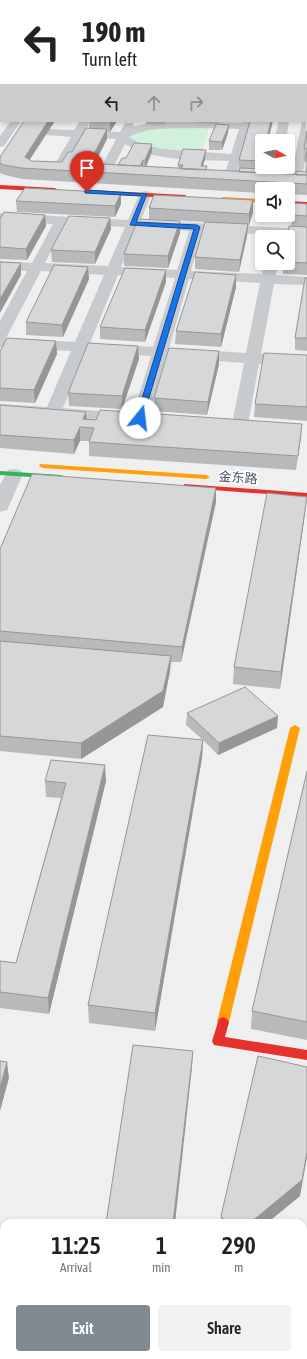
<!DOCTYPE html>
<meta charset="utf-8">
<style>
body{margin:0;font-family:"Asap Condensed","Noto Sans SC",sans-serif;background:#f2f2f2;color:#222;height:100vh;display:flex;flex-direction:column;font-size:15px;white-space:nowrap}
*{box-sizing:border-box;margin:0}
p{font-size:13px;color:#767676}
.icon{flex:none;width:22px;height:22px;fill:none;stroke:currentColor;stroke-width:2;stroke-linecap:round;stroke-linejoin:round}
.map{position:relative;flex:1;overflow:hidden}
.sheet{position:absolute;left:0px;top:1219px;width:307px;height:140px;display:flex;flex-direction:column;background:#fff;border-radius:12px 12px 0 0;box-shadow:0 2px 6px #0003}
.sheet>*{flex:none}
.hud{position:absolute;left:0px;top:0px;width:307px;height:122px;box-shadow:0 2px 6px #0003;background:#fff;color:#222;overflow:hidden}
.needle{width:26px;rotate:98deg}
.fabs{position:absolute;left:255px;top:134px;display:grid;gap:8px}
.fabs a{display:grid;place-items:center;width:40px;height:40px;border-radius:4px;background:#fff;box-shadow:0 2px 6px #0003;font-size:20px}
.pin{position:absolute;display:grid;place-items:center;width:34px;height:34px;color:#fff;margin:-41px -17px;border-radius:50% 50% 50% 0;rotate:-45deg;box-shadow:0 0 4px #0007}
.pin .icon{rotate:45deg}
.me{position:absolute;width:44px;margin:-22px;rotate:16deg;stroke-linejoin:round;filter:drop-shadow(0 0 3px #0008)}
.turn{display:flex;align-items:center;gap:14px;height:84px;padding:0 16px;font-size:18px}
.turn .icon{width:52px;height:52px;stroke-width:2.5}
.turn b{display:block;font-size:28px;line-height:34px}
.lanes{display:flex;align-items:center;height:38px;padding:0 16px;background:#0003;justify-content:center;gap:20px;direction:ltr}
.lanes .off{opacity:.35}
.eta{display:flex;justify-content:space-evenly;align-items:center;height:68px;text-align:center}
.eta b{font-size:24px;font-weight:600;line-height:28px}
.button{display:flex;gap:8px;margin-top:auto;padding:8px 16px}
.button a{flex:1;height:46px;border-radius:4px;background:#818a90;color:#fff;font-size:16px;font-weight:600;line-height:46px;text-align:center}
.button a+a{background:#f2f2f2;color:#222}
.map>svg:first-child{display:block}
.green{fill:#d2f1dc}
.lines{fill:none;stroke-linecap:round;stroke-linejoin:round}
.street{fill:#c8cbce;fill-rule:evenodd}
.fast{fill:#30b455;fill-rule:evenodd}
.slow{fill:#ff9f0a;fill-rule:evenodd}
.jam{fill:#e5322d;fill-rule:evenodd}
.wall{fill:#b8b9ba}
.shaded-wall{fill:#969697}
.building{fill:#d6d7d8;stroke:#969697}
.route{fill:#1a73e8;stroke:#114b97}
.labels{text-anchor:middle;stroke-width:3.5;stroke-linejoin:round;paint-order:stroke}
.street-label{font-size:13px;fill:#45535d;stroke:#fff}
</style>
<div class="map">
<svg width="307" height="1359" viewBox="0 0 307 1359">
<rect width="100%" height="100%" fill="#f0efef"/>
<path class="green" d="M149,128h60l-8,25c-23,-2 -53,-1 -71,-16l8,-5z"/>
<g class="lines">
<path class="street" d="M306,65h1l-1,10z
M306,118l1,34 -4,20h4v8l-76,-4 -4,-1 -2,-3 4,-11c-32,-1 -77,0 -104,-17l-14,28 -2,3h-8l-2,-3 17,-33 -34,-2 -16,27h-8l-2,-2 15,-25 -23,-2 -6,-3 6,-3 26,1 6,-9h8l1,2 -4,8 35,1 5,-9h8l1,3c34,-7 72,-4 107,-3l1,-2h10l-14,48 54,3 10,-51h4zM197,128l42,1 -8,25 -69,-5 -23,-6 -10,-6c20,-11 46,-8 68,-9z
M11,121h10l-17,25 -4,1v-11z
M279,121h10l-3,20h-12z
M145,191l4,1 2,3 -10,25 166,9v8l-105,-6 -11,40 71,3 2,-11h14l-2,12 31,2v8l-33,-1 -13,70 46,3v10l-48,-3 -11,60 -2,4c-11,2 -25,1 -36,-1l-2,-4 2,-4 6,-1 17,1 11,-56 -78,-6 -18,61 -2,4c-8,1 -12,-2 -19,0l-127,-8v-10l47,3 24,-56 -71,-4v-26l27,-50 -27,-2v-8l32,2 21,-39 -53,-3v-8l128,7 11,-25 2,-3zM65,224l60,3 -17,39 -63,-3zM138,228l51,3 -12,39 -56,-3zM41,271l63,4 -29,67 -69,-4zM118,275l57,3 -22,69 -63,-4zM189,279l71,4 -14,70 -77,-5zM86,352l65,4 -18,58 -70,-6z
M14,469l6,1 3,4 -14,32 -2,4 -7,2v-27l8,-15z"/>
<path class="fast" d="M0,471l61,4 4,2 -4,2 -61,-4z"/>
<path class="slow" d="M223,197l39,2v4l-41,-3 -1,-1z
M40,464l166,11 4,2 -4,2 -163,-11 -4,-2z
M295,725l5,3 -71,294 -2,3 -4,2 -4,-2 -2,-3 73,-294z"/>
<path class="jam" d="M0,185l55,3 3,2 -3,2 -55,-3z
M91,190l94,5 3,2 -3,2 -96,-6v-2z
M288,201l19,1v4l-19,-1z
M184,484l123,9v4l-120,-9h-3z
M223,1017l4,2 2,3 -4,15 82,13v10l-93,-15 -2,-4 7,-22z"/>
</g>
<path class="wall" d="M1,0h35l-3,1h-32v11l-1,-1v-9z
M147,0h78l7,1h-88z
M1,21v17h-1v-16z
M1,51v22h-1v-21z
M306,94h1v16h-1z
M89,121h28l-7,11h-3v7l-13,25 24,1 8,-7 26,-6 -6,15 32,1v-3l27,-6 -2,7h4v4l32,2v-12l23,-19v28h2l-1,4 33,2 9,-3 1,-13h-3l1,-11 3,-17v64l-19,-1v-5h-26v4l-240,-14 -17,-4 -5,-2v-16l30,3 2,1 30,1 10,-10 17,-24z
M146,121h20l-2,4 -18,-1z
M197,121h21l-1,3 -20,-1z
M228,133l-6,17h-13v-9z
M121,193v11l-6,13 -98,-5 -1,-11z
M253,200v12l-4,13h-1l-1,11 -8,36 -44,-3v-12l10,-35 -56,-3v-11z
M307,204v71l-24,-1v-11h5v-26l3,-10 1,-12z
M45,215l1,11 -19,34 -27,-1v-40z
M110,218l1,11 -16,35 -43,-2 -1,-12z
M180,221v12l-12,35 -44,-2v-12z
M88,267l1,12 -26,58 -37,-2v-13z
M166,270v12l-21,60 -45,-3v-12z
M236,275v12l-15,60 -46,-3 1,-13z
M307,278v73l-12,-1v-12z
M56,341l1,13 -22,49 -35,-2v-50z
M138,346l1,13 -17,50 -53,-3 -1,-13z
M307,355v66l-53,-4 1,-13z
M219,364l-12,51 -53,-4v-13z
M0,405l86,7 1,8 214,17 -5,33 -207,-14v-15h-9l-6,13 -74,-6z
M216,488v14l-35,160h-10l-1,9 -7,36 -82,52 -81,-8v-202z
M305,513l-25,176 -47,-5 1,-17z
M187,713l90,15 -59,27 -15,-15 -1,18 -47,273 -66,-8 -1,-18 115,-265 -17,-15z
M307,771v269l-56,-11 1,-18z
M45,781h61l-57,233 -49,-6v-47l16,2 45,-165 -15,-1z
M300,1196l-33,27h-47l1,-7z"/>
<path class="shaded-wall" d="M25,0h11l-3,1h-9z
M179,0h6v1h-9z
M274,0h11v1h-14z
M1,95v11l-1,1v-11z
M48,121h7l-30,46v-10z
M111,121h6l-7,11v-10z
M271,121h2l-5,20h-2z
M229,125l-1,8 -6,17v-8z
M107,129v10l-13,26v-11z
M152,144v8l-7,16v-8z
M206,150l-1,9 -4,13v-6z
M89,154v10l-5,-1z
M262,159v8l-1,5v-11z
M143,160v8l-4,1z
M121,193v11l-6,13v-11z
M253,200v12l-4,13v-11z
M45,215l1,11 -19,34 -1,-11z
M110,218l1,11 -16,35v-12z
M180,221v12l-12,35v-12z
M248,224l-1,12 -8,36 1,-12z
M21,263v12l-21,38v-14z
M88,267l1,12 -26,58 -1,-12z
M166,270v12l-21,60v-12z
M236,275v12l-15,60v-13z
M56,341l1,13 -22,49 -1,-13z
M138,346l1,13 -17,50v-13z
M219,351v13l-12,51 1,-13z
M86,412l1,13 -4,-6z
M302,424l-1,13 -5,33 2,-14z
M80,427v14l-6,13v-14z
M216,488v14l-35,160 1,-15z
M307,497l-2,16 -25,176 1,-17z
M171,656l-1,15 -7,36 -82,52v-16z
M278,716l-1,12 -59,27 1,-12z
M203,740l-1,18 -47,273v-18z
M105,765l1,16 -57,233 -1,-16z
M193,1051l-1,16 -17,156h-2z
M7,1062l2,16 -9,33v-23z
M307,1152v5l-7,39 -33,27h-17z"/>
<path class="building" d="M1,0h24l-1,1h-23v1h-1z
M147,0h32l-3,1h-32z
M200,0h25l7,1h-26z
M242,0h32l-3,1h-31z
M1,21v8l-1,-1v-6z
M1,51v12h-1v-11z
M0,81h1v14l-1,1z
M306,94h1v6h-1z
M24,121h24l-23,36 7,4 30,1 6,-10h4l14,-24 21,1 -13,25h-5l-5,9 223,12v9l-286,-16 -17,-3 -4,-2v-6z
M250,121h21l-5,20h-4v18l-1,2 -22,-1z
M216,124l13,1 -7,17 -13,-1z
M307,131v18l-3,-1z
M134,143l18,1 -7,16h-2l-3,6 -22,-1 4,-7h4z
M183,149l23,1 -5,16h6l-1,4 -25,-1 2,-4h-5z
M307,152v9h-2z
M240,168l24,1 -1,4 -24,-1z
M296,171l11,1v3h-11z
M25,188l96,5 -6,13 -99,-5z
M154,195l99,5 -4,14 -100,-6z
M294,203l13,1v12l-15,-1z
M4,212l41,3 -19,34 -26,-2v-28z
M69,216l41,2 -15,34 -44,-2z
M138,219l42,2 -12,35 -44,-2z
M205,222l43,2 -8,36 -45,-3z
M289,226l18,1v36l-19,-1v-25z
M0,262l21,1 -21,36z
M54,265l34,2 -26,58 -36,-3z
M125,268l41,2 -21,60 -45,-3z
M195,272l41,3 -15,59 -45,-3z
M305,278h2v60h-12z
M7,338l49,3 -22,49 -34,-2v-37z
M88,343l50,3 -16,50 -54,-3z
M169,348l50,3 -11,51 -54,-4z
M264,353l43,2v52l-52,-3z
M0,405l86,7 -3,7 13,1 4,-10 202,14 -4,32 -209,-14 5,-14 -14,-1 -6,13 -74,-5z
M32,474l184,14 -34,159 -182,-16v-82z
M267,493l40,4 -26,175 -47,-5z
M0,641l171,15 -8,35 -82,52 -81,-7z
M245,687l33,29 -59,27 -32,-30z
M148,735l55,5 -48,273 -67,-8z
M51,760l54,5 -57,233 -48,-6v-31l16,2 50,-180 -21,-2z
M307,771v251l-55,-11z
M133,1045l60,6 -20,172h-67z
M258,1056l49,11v85l-5,28 -52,43h-23l-6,-7z
M0,1061l7,1 -7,26z"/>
<path class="route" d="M87,190l60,4 -11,28 61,3 3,2 -57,191 -3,2 -4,-2 58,-189 -64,-4 12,-29 -57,-3v-2z"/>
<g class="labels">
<g class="street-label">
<text transform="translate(238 477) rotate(4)" y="5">金东路</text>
</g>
</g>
</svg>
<div class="fabs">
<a><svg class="needle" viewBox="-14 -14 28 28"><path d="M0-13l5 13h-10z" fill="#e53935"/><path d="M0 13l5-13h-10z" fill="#767676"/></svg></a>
<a><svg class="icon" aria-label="sound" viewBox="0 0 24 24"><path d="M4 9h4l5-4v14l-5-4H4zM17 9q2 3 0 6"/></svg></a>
<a><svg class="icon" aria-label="search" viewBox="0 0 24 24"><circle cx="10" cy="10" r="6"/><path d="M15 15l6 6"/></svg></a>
</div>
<div class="pin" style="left:87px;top:192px;background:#d93025"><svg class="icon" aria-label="arrive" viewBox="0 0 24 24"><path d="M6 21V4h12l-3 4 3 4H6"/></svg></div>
<svg class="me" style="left:140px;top:418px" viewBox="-20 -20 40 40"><circle r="19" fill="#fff"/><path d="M0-13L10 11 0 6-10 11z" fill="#1a73e8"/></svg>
<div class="hud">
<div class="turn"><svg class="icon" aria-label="left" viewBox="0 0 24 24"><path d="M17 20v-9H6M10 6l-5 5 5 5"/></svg><div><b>190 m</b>Turn left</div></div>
<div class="lanes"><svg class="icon" aria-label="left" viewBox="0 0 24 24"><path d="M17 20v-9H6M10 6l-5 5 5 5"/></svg><svg class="icon off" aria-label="ahead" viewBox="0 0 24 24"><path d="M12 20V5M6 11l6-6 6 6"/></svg><svg class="icon off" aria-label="right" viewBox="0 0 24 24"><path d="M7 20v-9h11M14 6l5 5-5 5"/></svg></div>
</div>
<section class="sheet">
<div class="eta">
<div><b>11:25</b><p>Arrival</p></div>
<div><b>1</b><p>min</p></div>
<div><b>290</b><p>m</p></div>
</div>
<div class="button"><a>Exit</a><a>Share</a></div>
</section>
</div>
